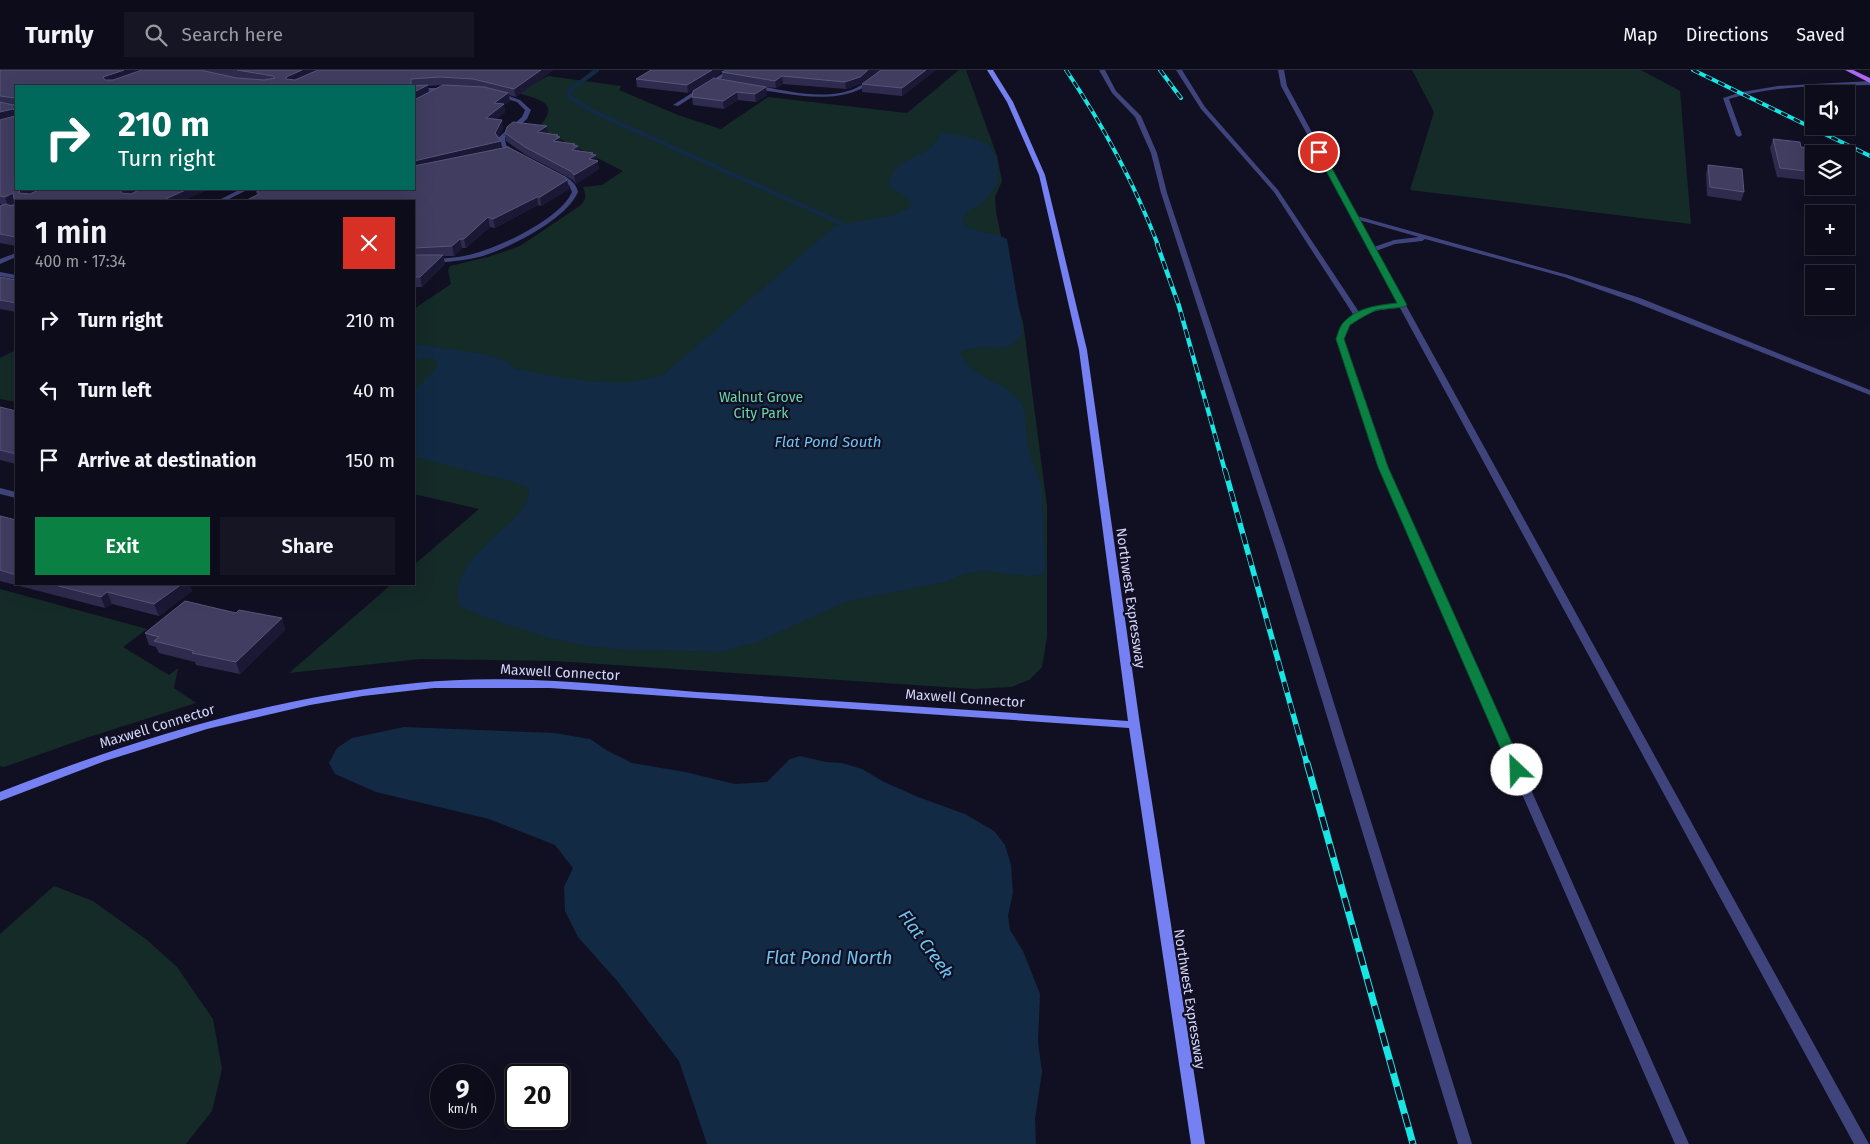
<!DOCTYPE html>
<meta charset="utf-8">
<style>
body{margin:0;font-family:"Fira Sans",sans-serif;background:#161523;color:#f1f3f6;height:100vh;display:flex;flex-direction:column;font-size:19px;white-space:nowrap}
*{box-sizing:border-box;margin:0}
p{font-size:16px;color:#9a9ba2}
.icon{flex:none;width:28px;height:28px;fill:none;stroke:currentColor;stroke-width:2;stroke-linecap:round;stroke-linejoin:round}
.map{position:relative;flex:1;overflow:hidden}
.details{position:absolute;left:15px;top:130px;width:400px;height:385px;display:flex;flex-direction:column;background:#0d0c1a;border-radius:0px;box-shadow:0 5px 20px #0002,0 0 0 1px #2d2c39}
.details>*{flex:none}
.guide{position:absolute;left:15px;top:15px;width:400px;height:105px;border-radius:0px;box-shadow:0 5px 20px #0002,0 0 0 1px #2d2c39;background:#00695c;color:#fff;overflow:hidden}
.controls{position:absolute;left:1805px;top:15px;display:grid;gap:10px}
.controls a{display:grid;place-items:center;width:50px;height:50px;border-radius:0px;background:#0d0c1a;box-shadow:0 5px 20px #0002,0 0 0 1px #2d2c39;font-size:25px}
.speed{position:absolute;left:430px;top:994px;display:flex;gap:10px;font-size:25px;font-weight:700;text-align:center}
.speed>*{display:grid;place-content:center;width:65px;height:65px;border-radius:50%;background:#0d0c1a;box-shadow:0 5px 20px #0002,0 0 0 1px #2d2c39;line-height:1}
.speed small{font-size:12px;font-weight:400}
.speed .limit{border:2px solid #111;border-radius:8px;background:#fff;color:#111}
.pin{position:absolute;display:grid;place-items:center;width:42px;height:42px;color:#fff;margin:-21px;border:2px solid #fff;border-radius:50%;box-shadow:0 1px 5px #0007}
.me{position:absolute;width:55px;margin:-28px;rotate:336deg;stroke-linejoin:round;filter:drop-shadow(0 0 4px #0008)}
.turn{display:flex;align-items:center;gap:18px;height:105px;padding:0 20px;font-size:22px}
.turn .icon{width:65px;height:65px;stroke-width:2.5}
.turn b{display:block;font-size:35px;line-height:42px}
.round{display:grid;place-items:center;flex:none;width:52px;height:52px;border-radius:0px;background:#161523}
.overview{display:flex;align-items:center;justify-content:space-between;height:85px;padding:0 20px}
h1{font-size:30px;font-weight:600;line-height:38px}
.cta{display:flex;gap:10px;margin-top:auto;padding:10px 20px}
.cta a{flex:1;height:58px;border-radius:0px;background:#0b8043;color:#fff;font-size:20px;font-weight:600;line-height:58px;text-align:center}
.cta a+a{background:#161523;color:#f1f3f6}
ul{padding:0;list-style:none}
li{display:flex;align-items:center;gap:15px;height:70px;padding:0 20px}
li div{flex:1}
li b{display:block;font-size:19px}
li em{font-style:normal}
header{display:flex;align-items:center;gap:30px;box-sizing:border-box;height:70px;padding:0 25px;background:#0d0c1a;border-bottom:1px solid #2d2c39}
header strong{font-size:24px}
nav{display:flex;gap:28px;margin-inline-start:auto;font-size:18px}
.search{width:350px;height:45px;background:#161523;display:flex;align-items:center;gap:12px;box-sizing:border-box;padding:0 18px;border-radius:0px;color:#9a9ba2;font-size:19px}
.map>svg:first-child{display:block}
.green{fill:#142b28}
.water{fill:#122a44}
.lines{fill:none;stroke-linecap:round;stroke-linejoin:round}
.stream{stroke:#122a44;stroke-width:4.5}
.service{fill:#3f447c;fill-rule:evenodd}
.minor{fill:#3f447c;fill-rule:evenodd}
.secondary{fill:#7580f2;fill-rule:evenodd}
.primary{fill:#ad66f1;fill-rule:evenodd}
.rail-far3-casing{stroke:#16e6e4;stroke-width:4}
.rail-far2-casing{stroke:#16e6e4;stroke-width:4.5}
.rail-far1-casing{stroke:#16e6e4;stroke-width:5.5}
.rail-casing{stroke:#16e6e4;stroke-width:7}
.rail-far3{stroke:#111022;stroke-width:2.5;stroke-dasharray:7;stroke-linecap:butt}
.rail-far2{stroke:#111022;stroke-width:3;stroke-dasharray:9;stroke-linecap:butt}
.rail-far1{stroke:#111022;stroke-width:4;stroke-dasharray:11;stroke-linecap:butt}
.rail{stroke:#111022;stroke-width:5;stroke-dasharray:14;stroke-linecap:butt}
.wall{fill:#2e2b4e;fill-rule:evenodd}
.shaded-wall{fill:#1b1835}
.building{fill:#403d61;stroke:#575579}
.route{fill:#0b8043;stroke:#07532c}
.labels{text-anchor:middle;stroke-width:4.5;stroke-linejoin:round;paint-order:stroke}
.park-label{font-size:14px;fill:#68d4ad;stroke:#111022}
.street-label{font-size:14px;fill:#d5d5fb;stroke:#111022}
.water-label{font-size:15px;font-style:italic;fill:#6dc3f1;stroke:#111022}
.near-water-label{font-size:18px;font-style:italic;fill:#6dc3f1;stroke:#111022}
</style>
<header>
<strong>Turnly</strong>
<div class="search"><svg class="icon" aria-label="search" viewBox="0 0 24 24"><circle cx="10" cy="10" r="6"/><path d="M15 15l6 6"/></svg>Search here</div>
<nav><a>Map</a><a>Directions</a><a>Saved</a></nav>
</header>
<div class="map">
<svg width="1870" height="1074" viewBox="0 0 1870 1074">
<rect width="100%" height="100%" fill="#111022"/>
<path class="green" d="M959,0h7l31,86 5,25 -7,16 1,15 14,66 13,44 24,184v131l-5,30 -13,13 -18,7 -37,2 -418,-28 -136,-2 -131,14 103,-89h22v-19l65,-56 -65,-15v-185l37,-25 -3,-13 2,-5 38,-9 32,-11 58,-39c8,-6 9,-11 5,-20l19,-2 21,-14 -85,-43c24,-25 1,-29 -21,-35l31,-17 73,10 -2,4 59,25 43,14 47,-32 139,16z
M1412,0h229l39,21 11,133 -281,-34 24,-78z
M16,280v52l-16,-3v-41z
M0,519l147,40 -24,18 46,28 9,-7 -4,20 22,15 -107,34 -85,30 -4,-1z
M54,816l39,15 54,39 30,27 36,52 9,50 -10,42 -26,33h-186v-210z"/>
<path class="water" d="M941,63l25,3 23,8 8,15 1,25 -15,18 -16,10 -4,7 2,7c13,7 29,6 42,13l16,94c-18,28 -39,5 -63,20 13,26 46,29 60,48 9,13 4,35 9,49 4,15 11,26 13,41l3,77 -2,6 -12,2 -48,-5 -16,2 -22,9 -97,19 -91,41 -36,10 -103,-3 -31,-3 -38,-8 -68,-22 -21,-10c-17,-53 79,-86 68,-118l-17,-7 -36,-8 -61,-17v-65l21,-21 3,-8 -10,-5 -14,4v-17l70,10 23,7 8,8c48,8 103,23 149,5l171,-148 58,-11 16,-7 2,-5c-4,-9 -16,-11 -22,-18 1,-22 25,-26 40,-36 6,-4 8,-10 12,-16z
M404,657l150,6 36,6 18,12 24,12 53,9 50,12 32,-2 23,-23 10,-3 26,6 16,1 20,6 22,13 34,15 47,17 29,17 11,14 6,20 2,27 -5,24 2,14 13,21 17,43 -2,48 4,30 -7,47 1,25h-329l-28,-83 -61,-79 -40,-45 -13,-26 -1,-24 9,-19 -18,-23 -66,-26 -113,-27 -41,-18 -6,-11 8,-15 15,-10z"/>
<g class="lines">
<path class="stream" d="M597,0l-28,21 1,6 22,14 251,113"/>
<path class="service" d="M1099,0h6l11,21 25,25 16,37 10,40 119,357 186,594h-14l-182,-594 -115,-357 -10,-40 -16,-36 -23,-24z
M1176,0h6l23,37 73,83 81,122 13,-5 26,-4 -117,-217 -3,-16h6l3,16 70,130 211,59 72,23 230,92v5l-236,-93 -70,-25 -139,-38 -3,2 -27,3 -19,7 493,893h-15l-454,-836c-15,1 -41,4 -50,16 -3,4 -4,10 -6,15l43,128 302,677h-14l-296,-677 -43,-128 6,-15 11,-10 -79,-122 -73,-83zM1359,150l60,17 -25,3 -20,7z
M1870,11v4c-47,1 -95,0 -141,14l13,36 -3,2 -3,-2 -13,-37 19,-6 36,-6z
M16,183v4l-16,7v-5z
M0,202l16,3v4l-16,-3z"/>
<path class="minor" d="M728,0h7l-57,36 -5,-1z
M881,0h6c-31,32 -66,29 -106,23 -10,-2 -23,-2 -31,-6l3,-2c32,5 72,17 103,3 9,-4 17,-11 25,-18z
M414,18h34l3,2 -3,2h-34z
M497,22l23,8 11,10 -4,9 -22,19 1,7 13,9v2c-10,0 -20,-9 -20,-19l23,-20 3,-7 -8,-8 -22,-7 -1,-1z
M554,104c10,0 22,7 24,18 -12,28 -70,57 -99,65 -21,5 -43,6 -65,6v-4c20,0 42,0 62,-6 26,-7 85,-35 96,-61l-3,-7 -15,-9z
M241,119h8l-24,12h-8z
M0,418l16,4v6l-16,-4z"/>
<path class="secondary" d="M987,0h6l20,32 32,73 42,175 53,375 65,419h-14l-62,-416 -579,-40h-116l-71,8 -53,9 -103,24 -102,32 -105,40v-9c134,-53 272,-95 416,-109 93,-10 188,2 281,9 144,9 287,19 431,29l-49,-371 -40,-175 -32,-73z"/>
<path class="primary" d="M1845,0h8l17,8v5z"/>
<defs>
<path id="rail-far3" d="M1066,0c37,55 68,113 92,175
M1160,0l21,28
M1693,0l177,86"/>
<path id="rail-far2" d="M1157,174l22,62 46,165"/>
<path id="rail-far1" d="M1225,400l82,294"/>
<path id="rail" d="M1307,693l106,381"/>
</defs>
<use href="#rail-far3" class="rail-far3-casing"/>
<use href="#rail-far2" class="rail-far2-casing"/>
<use href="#rail-far1" class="rail-far1-casing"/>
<use href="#rail" class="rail-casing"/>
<use href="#rail-far3" class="rail-far3"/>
<use href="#rail-far2" class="rail-far2"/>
<use href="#rail-far1" class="rail-far1"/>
<use href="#rail" class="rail"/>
</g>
<path class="wall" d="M0,0h553l-37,27 -7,-2 1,6 -6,4 1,7 -9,7 7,9 -5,9 4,11 65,32 2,9 -28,17 -3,-1 -43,23 -5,-1 -24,21h-4l-8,8h-11l2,8 -23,23h-8v-86l-157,-6 -2,-6h159l-398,-103v103h193l-27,12h-166v45l-16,-3v-37l4,-1 -4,-1zM441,15h2l-14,7 -1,-6z
M725,0l-37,23 -51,-6 -1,-8z
M936,0l-34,26 -40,-4v-8l18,-13 -4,1 -16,12 -14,5 -63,-5 -7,4 -10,-1 1,8 -11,7 -18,-2 -14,9 -31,-4 -1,-8 31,-17 -1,-8z
M505,63l43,1 10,2 3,6 14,2v2h3l1,5 17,4 3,14 -23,15 -3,-4 -47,-25 -20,-14z
M1773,69l28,8 13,18v14l-1,2 -36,-4 -7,-29z
M1708,95l36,27 -3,9 -34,-5 -1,-22z
M0,207l16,3v32l-16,-3z
M0,337l16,4v53l-16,-4z
M0,446l16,4v64h174l2,7 -33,25 -47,-12 -7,4 -105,-27z
M236,543l46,5 3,12 -45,44 -44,-9 -1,-3 -36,-9 -3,-6 -7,-2 -4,-12z"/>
<path class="shaded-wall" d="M124,0h23l-42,15 -2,-8z
M302,0h19l-33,14 -2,-5v-2z
M541,0h12l-37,27 -2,-8z
M712,0h13l-37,23 -1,-8z
M868,0h14l-6,2 -16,12 -14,5 -1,-7z
M926,0h10l-34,26v-8z
M782,6l1,8 -7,4 -1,-7z
M428,15l1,8 -15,8v-9z
M766,17l1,8 -11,7 -1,-8z
M737,22l1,8 -14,9 -1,-8z
M508,23l2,8 -6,4 1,7 -17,14 -2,-8 8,-15z
M13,39l3,8 -16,4v-9z
M502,50l1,8 -7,13 -1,-8z
M547,56l1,9 -11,-3z
M558,65v3l2,-1 2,8 -9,-4 3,-5z
M501,71l1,8 -88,21v-9z
M575,74v4l3,-2 1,9 -7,-5 1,-5z
M593,83v4l3,-2 3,14 -23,15 -2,-9 15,-16 2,-5z
M567,110l2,9 -28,17 -1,-9z
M24,119h23l-24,12 -4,-8 1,-3z
M125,119h20l-21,10 -3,-6v-3z
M188,119h21l-27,12h-21z
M13,123l3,9 -8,4 -3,-9z
M537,127l1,8 -43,23 -2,-9z
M488,147l2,10 -24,21 -2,-9z
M460,169l2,9 -8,8 -2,-10z
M443,185l2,9 -23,23 -2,-10z
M181,514h9l2,7 -33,25 -5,-12z
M107,522l5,12 -7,4 -4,-11z
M282,548l3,12 -45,44 -4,-12z"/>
<path class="building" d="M0,0h124l-21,7 2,3h8l29,-10h58l37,8 27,2 11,-2 -2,-2 -36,-6h65l-16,7v2l9,1 23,-10h223l-27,19 -41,-10 -33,-2 -29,2v7l17,-1 -14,7v-6h-398v103h8l-4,1 -1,3 11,1 11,-5h84l-4,1v3l10,1 10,-5h47l-27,12h-145v36l-16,-3v-28l5,-2 7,2 3,-2 -2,-11 -8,4 -5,-1v-76l15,-4v-5l-2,-2 -13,3v-10l13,3 2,-2v-5l-15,-2z
M651,0h61l-25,15 -51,-6z
M726,0h142l-8,7 -15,5 -63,-6 -7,5 -53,-9z
M881,0h45l-24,18 -40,-4z
M714,8l52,9 -11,7 -18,-2 -14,9 -31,-4 1,-6z
M443,15l41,2 24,6 -14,10 10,1 -18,14 16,2 -7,13 6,8 -87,20v-61z
M513,52l34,4 -10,6 21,3 -2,1 4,1 -7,4 22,3 -2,1 5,1 -6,4 21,3 -2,1 5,1 -7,4 9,2 -24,14 -2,-3 -47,-25 -20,-14 2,-6z
M1773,69l27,3 1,5 7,1 6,17v7l-34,-4z
M508,77l57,30 2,3 -27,17h-3l-44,22 -5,-2 -24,22h-4l-8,7 -38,2v-47h-169l14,-7 -3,-5h158v-23z
M1708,95l34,4 2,23 -34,-5z
M414,185h29l-23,22h-6z
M0,207l16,3v23l-16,-3z
M0,337l16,4v43l-16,-4z
M0,446l16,4v55l-16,-5z
M51,514h131l-28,20 -47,-12 -6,5z
M185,531l51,12 3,-3 43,8 -46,44 -44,-9 2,-2 -40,-10 5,-4 -14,-4z"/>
<path class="route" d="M1319,79l4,3 84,153 -4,2 -27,3 -15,8 -11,7 -6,14 44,128 136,303 -2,3h-10l-2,-3 -132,-303 -42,-128c2,-6 4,-14 9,-18 14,-14 34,-16 52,-18l-81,-151z"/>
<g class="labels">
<g class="park-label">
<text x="761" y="332">Walnut Grove<tspan x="761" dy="16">City Park</tspan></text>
</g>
<g class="street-label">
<text transform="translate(1131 528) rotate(82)" y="5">Northwest Expressway</text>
<text transform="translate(560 602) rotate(3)" y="5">Maxwell Connector</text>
<text transform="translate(965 628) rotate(4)" y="5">Maxwell Connector</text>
<text transform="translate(157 656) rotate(-17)" y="5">Maxwell Connector</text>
<text transform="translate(1190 929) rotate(81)" y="5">Northwest Expressway</text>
</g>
<g class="water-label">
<text x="828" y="377">Flat Pond South</text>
</g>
<g class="near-water-label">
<text transform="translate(926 874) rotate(54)" y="6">Flat Creek</text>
<text x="829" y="894">Flat Pond North</text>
</g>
</g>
</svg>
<div class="controls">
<a><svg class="icon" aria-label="sound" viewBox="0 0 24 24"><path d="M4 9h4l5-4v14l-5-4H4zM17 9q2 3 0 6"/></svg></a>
<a><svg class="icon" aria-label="layers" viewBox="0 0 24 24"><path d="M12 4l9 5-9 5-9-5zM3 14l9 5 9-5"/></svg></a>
<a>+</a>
<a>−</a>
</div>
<div class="speed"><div>9<small>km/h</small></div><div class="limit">20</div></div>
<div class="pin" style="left:1319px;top:82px;background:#d93025"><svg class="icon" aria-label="arrive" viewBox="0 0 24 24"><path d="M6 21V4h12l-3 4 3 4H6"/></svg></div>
<svg class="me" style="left:1517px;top:700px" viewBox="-20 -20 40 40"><circle r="19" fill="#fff"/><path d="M0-13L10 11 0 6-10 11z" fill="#0b8043"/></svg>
<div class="guide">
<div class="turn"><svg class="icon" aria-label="right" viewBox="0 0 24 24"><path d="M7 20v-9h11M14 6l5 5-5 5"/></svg><div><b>210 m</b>Turn right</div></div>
</div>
<section class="details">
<div class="overview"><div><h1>1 min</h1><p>400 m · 17:34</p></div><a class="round" style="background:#d93025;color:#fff"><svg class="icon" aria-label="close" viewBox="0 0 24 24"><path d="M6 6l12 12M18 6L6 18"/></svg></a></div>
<ul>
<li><svg class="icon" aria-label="right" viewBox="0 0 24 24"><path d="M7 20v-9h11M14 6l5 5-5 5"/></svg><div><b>Turn right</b></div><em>210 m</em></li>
<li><svg class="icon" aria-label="left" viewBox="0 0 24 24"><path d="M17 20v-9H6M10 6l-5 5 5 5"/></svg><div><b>Turn left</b></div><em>40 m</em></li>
<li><svg class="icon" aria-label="arrive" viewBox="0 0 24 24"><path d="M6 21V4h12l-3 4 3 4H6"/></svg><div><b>Arrive at destination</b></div><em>150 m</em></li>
</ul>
<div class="cta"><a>Exit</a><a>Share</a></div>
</section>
</div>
